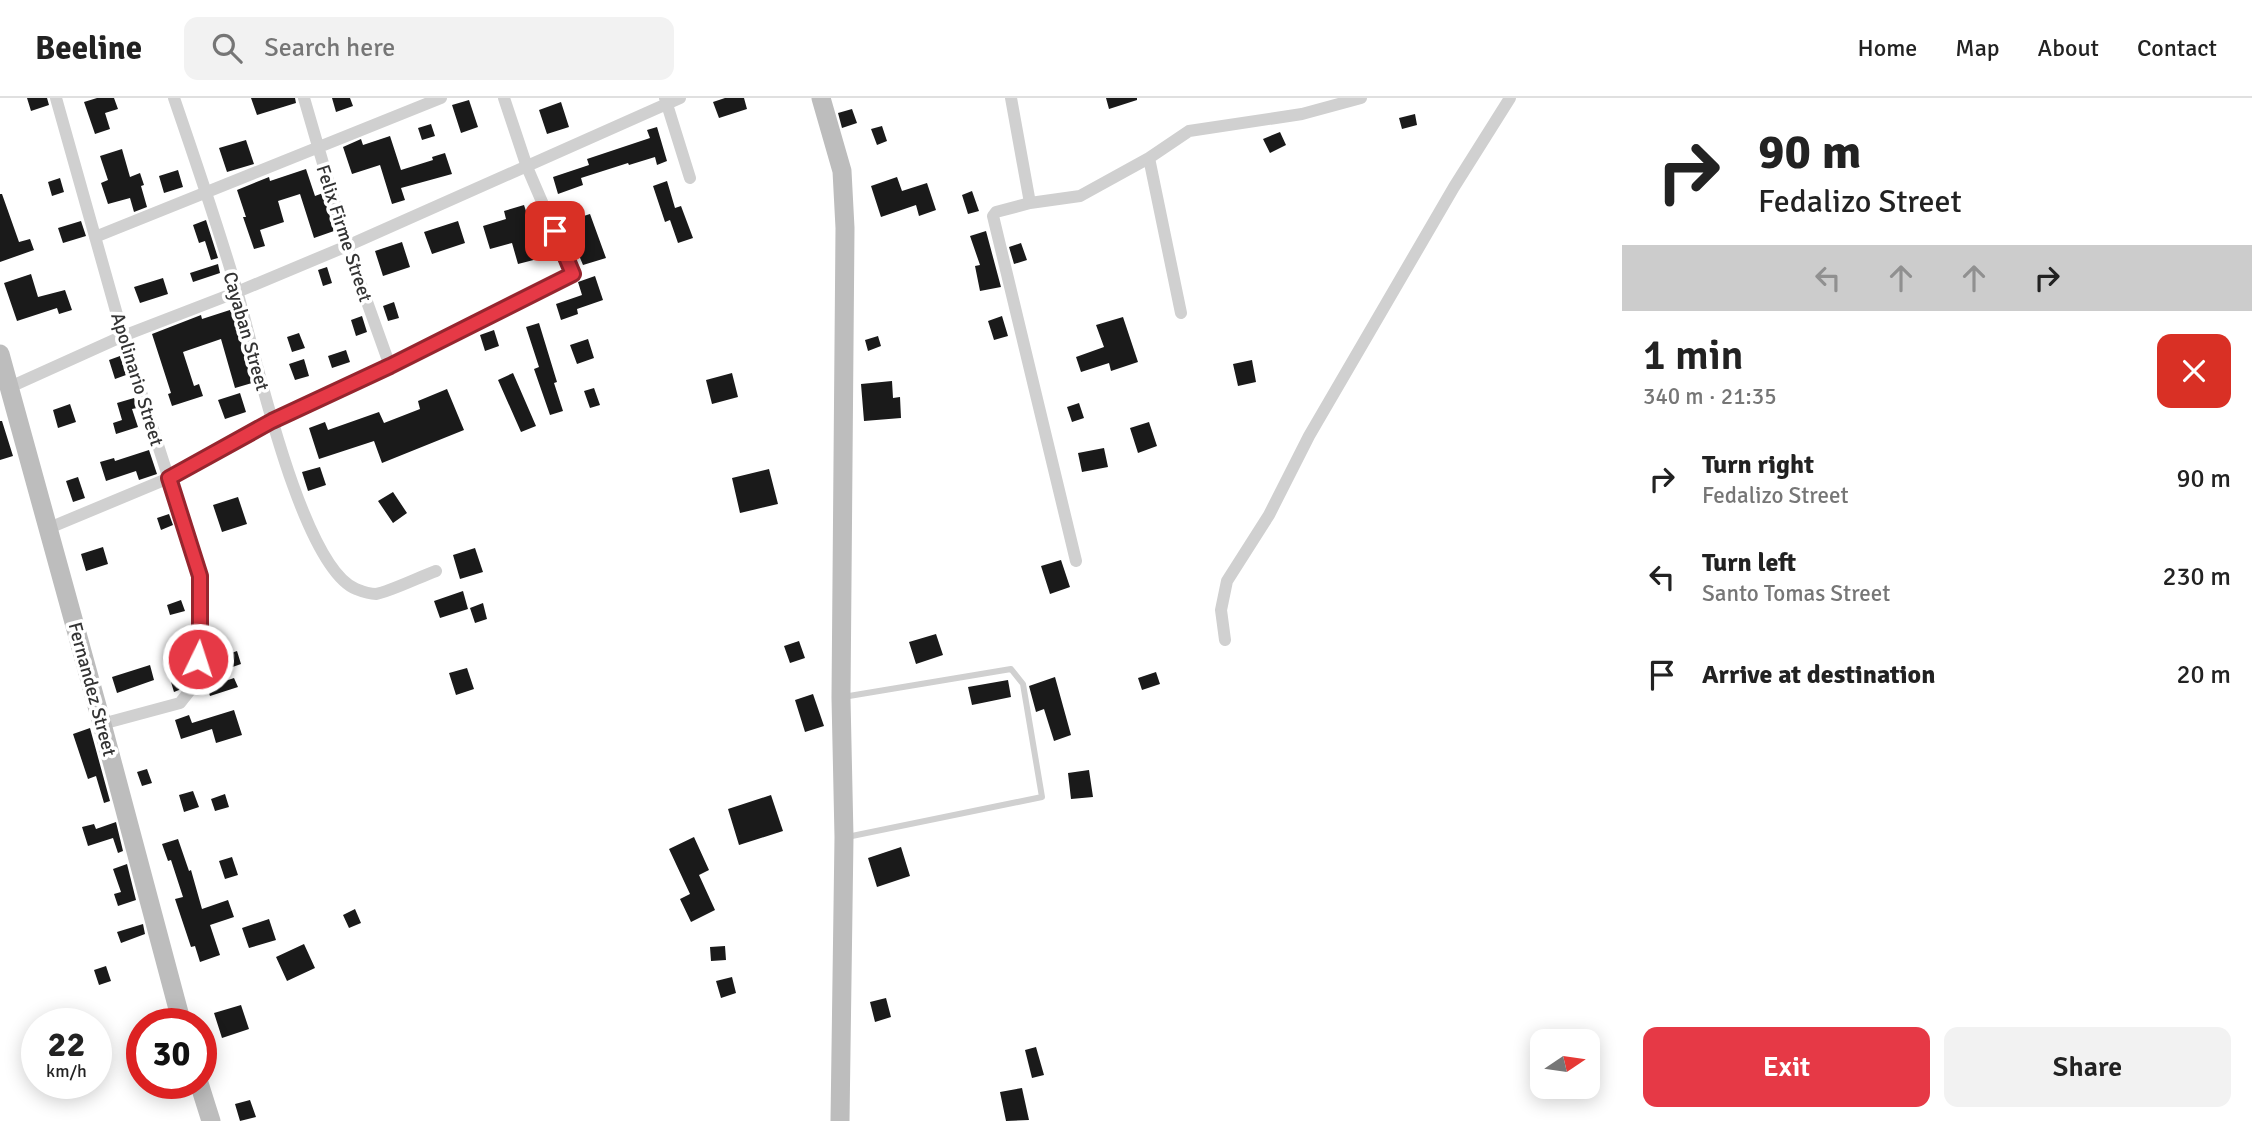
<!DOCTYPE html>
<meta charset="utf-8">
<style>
body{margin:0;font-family:Signika,sans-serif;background:#f2f2f2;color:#222;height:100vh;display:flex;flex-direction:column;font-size:26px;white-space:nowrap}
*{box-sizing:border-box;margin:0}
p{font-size:23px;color:#767676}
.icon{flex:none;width:38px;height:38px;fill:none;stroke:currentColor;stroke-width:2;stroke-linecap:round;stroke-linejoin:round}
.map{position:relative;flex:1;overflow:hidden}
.sheet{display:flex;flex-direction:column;background:#fff;width:630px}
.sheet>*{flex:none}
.banner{background:#fff;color:#222;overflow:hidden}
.needle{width:46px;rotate:77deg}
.tools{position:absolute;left:1530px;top:931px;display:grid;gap:14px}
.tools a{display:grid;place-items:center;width:70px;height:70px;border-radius:14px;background:#fff;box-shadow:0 4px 18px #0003;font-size:35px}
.speed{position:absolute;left:21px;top:910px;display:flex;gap:14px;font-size:35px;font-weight:700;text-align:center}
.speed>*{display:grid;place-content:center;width:91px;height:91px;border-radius:50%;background:#fff;box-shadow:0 4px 18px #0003;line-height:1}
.speed small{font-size:18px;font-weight:400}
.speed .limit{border:10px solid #d22;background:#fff;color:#111}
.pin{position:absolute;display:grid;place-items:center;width:60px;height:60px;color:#fff;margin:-30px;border-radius:14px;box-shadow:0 4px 10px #0006}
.me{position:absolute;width:77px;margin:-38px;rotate:4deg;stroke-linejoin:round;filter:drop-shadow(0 0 5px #0008)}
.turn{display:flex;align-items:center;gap:24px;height:147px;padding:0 21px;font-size:32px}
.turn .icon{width:91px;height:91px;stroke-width:2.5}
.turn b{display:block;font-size:49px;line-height:60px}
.lanes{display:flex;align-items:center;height:66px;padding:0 21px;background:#0003;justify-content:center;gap:35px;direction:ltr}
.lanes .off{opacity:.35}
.round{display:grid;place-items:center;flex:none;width:74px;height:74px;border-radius:14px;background:#f2f2f2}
.headline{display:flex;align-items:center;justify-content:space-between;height:119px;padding:0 21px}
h1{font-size:42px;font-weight:600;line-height:52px}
.action{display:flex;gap:14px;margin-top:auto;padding:14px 21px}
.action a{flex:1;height:80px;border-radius:14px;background:#e63946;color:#fff;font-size:28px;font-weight:600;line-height:80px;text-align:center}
.action a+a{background:#f2f2f2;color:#222}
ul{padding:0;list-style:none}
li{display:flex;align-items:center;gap:21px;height:98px;padding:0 21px}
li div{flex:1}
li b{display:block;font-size:26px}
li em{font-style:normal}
header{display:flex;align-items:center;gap:42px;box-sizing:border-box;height:98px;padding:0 35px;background:#fff;border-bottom:2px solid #e0e0e0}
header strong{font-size:33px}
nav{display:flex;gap:38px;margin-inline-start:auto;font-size:24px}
.search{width:490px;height:63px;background:#f2f2f2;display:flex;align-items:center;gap:18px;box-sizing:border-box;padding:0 24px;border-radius:14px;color:#767676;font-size:26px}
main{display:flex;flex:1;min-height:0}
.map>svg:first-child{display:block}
.building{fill:#1a1a1a}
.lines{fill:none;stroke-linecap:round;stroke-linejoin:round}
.lane{stroke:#d0d0d0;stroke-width:6}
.street{stroke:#d0d0d0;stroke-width:12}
.secondary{stroke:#bdbdbd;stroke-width:19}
.route-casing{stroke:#96252e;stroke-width:18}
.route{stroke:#e63946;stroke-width:12}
.labels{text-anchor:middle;stroke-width:7;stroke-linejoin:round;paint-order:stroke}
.street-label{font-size:19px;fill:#333;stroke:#fff}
</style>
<header>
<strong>Beeline</strong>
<div class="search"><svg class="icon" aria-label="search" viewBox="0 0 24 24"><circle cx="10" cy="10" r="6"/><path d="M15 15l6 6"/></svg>Search here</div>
<nav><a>Home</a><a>Map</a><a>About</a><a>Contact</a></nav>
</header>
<main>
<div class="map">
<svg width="1622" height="1023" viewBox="0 0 1622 1023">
<rect width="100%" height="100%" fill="#fff"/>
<path class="building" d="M27,0h20l2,7 -18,6z
M97,0h17l4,11 -13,4 5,16 -15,5 -11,-32z
M251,0h44l1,5 -39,12z
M332,0h18l3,8 -17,6z
M725,0h19l3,11 -28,9 -6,-16z
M1106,0h31v2l-28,9z
M469,2l9,27 -17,6 -9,-28z
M561,4l8,25 -22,7 -8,-24z
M852,11l5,14 -15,5 -4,-15z
M1415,16l2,11 -15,4 -3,-11z
M431,26l4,12 -13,4 -4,-12z
M882,28l5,15 -10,4 -6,-16z
M657,29l10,34 -10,4 -2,-8 -26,8 -1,-2 -47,15 2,7 -25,9 -5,-17 36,-12 -2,-6 63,-21 -3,-8z
M1280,34l6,13 -16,8 -7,-14z
M390,38l11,34 32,-10 -1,-3 13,-4 7,21 -51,14 4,12 -13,4 -12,-39 -28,9 -9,-27 18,-8 2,6z
M246,42l8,24 -27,8 -8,-24z
M122,51l8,28 10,-4 4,12 -3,1 6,21 -13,5 -4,-14 -22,6 -7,-21 7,-3 -8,-24z
M306,71l9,27 8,-3 11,38 -20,7 -14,-44 -22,7 6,21 -24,8 5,16 -11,3 -11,-32h3l-9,-27 32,-13 1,4z
M178,72l5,17 -19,6 -5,-17z
M897,79l5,14 25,-8 9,27 -17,6 -3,-11 -35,12 -10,-31z
M60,80l4,14 -12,4 -4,-14z
M667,83l8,27 6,-2 12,32 -15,5 -8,-23 -5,2 -12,-36z
M972,93l7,20 -11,3 -6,-19z
M0,96h2l17,48 11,-3 4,11 -34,12z
M524,107l12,36 11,-3 6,17 -35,9 -6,-21 -22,6 -7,-23 23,-7 -2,-8z
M590,116l16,44 -23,7 -5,-12 3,-1 -10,-32z
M206,122l12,38 -7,2 -6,-19 -6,2 -6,-18z
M81,123l5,15 -23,7 -5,-15z
M458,123l7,22 -33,11 -8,-22z
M986,133l15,56 -21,4 -5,-25 5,-1 -10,-29z
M402,144l8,25 -27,9 -8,-25z
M1021,145l6,17 -13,4 -5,-17z
M218,166l2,9 -27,9 -3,-9z
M327,169l5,16 -9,3 -5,-16z
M31,176l7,23 27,-7 7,20 -13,4 -2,-6 -40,13 -13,-38z
M595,178l8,24 -26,9 1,5 -17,6 -5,-16 26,-9 -4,-13z
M163,180l5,16 -28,9 -6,-16z
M394,204l5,16 -11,3 -5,-15z
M233,211l19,74 -17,5 -14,-49 -38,13 11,34 5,-2 4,12 -31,10 -4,-12 3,-1 -19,-59 49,-19 1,4z
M362,218l5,16 -11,4 -5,-16z
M1002,218l6,20 -14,4 -6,-19z
M1123,219l15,45 -27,9 -2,-8 -28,9 -5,-15 28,-10 -8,-22z
M539,225l18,59 -3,1 9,28 -13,4 -16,-46 5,-2 -13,-40z
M494,232l5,16 -14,5 -5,-16z
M299,235l6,15 -13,4 -5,-15z
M878,238l3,10 -13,5 -3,-11z
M588,241l6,19 -17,6 -7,-19z
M346,252l4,12 -18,6 -4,-12z
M120,258l6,19 -11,4 -6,-19z
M304,261l5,17 -14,4 -6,-16z
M1252,262l4,22 -18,4 -5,-22z
M513,275l23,53 -15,6 -23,-52z
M732,275l6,24 -26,7 -6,-24z
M892,283l1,17 7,-1 1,21 -37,3 -3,-37z
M594,290l6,17 -10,3 -6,-17z
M447,291l17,41 -82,33 -8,-22 -55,18 -10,-31 16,-6 3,8 51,-18 5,11 36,-14 -2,-8z
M240,295l6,19 -21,7 -7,-19z
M134,300l3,10 -5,1 6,18 -22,7 -3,-11 9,-3 -5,-17z
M1079,305l5,15 -12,4 -5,-15z
M70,306l6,18 -18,6 -5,-18z
M0,323h2l11,35 -13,4z
M1149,324l8,24 -19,7 -8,-25z
M1104,350l4,19 -26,5 -4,-19z
M149,352l8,24 -18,6 -3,-9 -30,10 -6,-19 14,-4 1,3z
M320,369l6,18 -18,6 -6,-19z
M769,371l9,35 -38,9 -8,-35z
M78,379l7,21 -12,4 -7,-21z
M393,394l14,21 -14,10 -15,-22z
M238,399l9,27 -25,8 -9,-27z
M169,416l4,11 -12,5 -4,-12z
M103,449l5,17 -22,7 -5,-17z
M475,450l8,24 -23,7 -7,-24z
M1061,462l9,27 -20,7 -9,-28z
M463,493l5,18 -28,9 -6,-17z
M181,502l4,11 -15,4 -3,-10z
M483,505l4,16 -12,4 -5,-15z
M936,536l7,21 -27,9 -7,-22z
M799,543l6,17 -15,5 -6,-17z
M237,553l4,13 -17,6 -4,-13z
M185,558l3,9 -1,16 -8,9 -5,2 -3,-10 9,-3 -6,-19z
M150,567l4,15 -37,13 -5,-16z
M467,570l7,21 -18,6 -7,-22z
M1156,574l4,12 -18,6 -4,-12z
M1055,579l16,58 -17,6 -10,-32 -8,3 -7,-26z
M234,580l4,9 -28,9 -3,-9z
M1008,582l3,17 -39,8 -4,-18z
M813,596l11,32 -19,6 -10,-32z
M234,612l8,25 -26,8 -4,-14 -31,10 -6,-19 14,-5 3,8z
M90,630l20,73 -6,2 -8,-27 -8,3 -15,-45z
M147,671l5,14 -10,3 -5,-14z
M1089,672l4,27 -22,2 -3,-26z
M193,693l6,16 -15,5 -5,-17z
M225,696l4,13 -14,4 -4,-12z
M771,697l12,36 -44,14 -11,-36z
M116,724l7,29 -5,2 -5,-15 -25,8 -6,-19 12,-3 2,5z
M694,739l15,33 -10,5 16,35 -24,12 -11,-23 10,-5 -21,-45z
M178,741l11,32 2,-1 11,39 26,-9 6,17 -24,8 10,30 -20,7 -5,-16 -4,1 -16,-48 8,-2 -12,-37 -3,1 -6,-17z
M901,749l9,29 -33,11 -9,-29z
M232,759l6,18 -13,4 -6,-18z
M127,766l9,36 -18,6 -4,-12 7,-2 -8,-23z
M355,811l6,14 -12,5 -6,-13z
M269,821l7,21 -27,8 -7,-20z
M143,826l2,10 -24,9 -4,-11z
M304,846l11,24 -28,13 -11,-24z
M725,848l1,14 -15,1 -1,-14z
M106,868l5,15 -12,4 -5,-15z
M732,879l4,16 -15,5 -5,-17z
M886,900l5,19 -16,5 -5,-20z
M241,907l8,24 -27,9 -8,-25z
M1036,949l8,28 -12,3 -7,-28z
M1022,990l7,32 -23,1 -6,-29z
M250,1002l6,17 -16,4 -5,-17z"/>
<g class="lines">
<path class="lane" d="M843,599l168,-28 12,15 19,113 -195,40"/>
<path class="street" d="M56,0l67,238 77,240v58l-5,50 -15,19 -78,21
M174,0c22,64 44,128 63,193 17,58 64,276 119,298 5,2 15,5 20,5 13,-2 46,-18 60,-23
M304,0l43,148 43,120
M665,0l25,80
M1011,0l19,105
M1149,60l32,155
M95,139l346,-139
M10,289l113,-51 114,-44 110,-46 333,-148
M49,430l120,-50 103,-57 118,-55 183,-92 -46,-107 -23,-69
M1076,463l-83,-345 3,-4 34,-9 50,-7 69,-38 40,-27 113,-17 59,-16
M1225,542l-4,-30 6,-29 42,-66 40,-79 145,-249 56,-89"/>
<path class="secondary" d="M821,0l21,73 3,57 -4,470 3,139 -4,284
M0,256l102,370 80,300
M199,985l12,38"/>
</g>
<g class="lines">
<defs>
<path id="route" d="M198,561l2,-25v-58l-31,-98 103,-57 118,-55 183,-92 -18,-43"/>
</defs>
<use href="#route" class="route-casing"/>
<use href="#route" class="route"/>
</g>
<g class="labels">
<g class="street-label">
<text transform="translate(345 135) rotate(72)" y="7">Felix Firme Street</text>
<text transform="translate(247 233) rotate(74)" y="7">Cayaban Street</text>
<text transform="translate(138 281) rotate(73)" y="7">Apolinario Street</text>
<text transform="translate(93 591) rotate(75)" y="7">Fernandez Street</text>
</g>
</g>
</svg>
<div class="tools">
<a><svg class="needle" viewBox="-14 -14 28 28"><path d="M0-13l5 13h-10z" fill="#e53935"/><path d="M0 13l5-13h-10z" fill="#767676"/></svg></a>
</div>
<div class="speed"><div>22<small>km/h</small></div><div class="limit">30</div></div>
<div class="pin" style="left:555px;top:133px;background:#d93025"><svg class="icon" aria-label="arrive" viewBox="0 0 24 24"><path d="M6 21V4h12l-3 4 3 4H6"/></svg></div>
<svg class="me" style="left:198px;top:561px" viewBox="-20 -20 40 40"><circle r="17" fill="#e63946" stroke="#fff" stroke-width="3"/><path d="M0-11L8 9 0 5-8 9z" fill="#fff"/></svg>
</div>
<section class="sheet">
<div class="banner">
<div class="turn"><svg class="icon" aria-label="right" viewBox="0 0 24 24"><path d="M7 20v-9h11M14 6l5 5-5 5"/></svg><div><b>90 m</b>Fedalizo Street</div></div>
<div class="lanes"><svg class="icon off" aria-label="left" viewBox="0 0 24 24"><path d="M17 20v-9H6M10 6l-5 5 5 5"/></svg><svg class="icon off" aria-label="ahead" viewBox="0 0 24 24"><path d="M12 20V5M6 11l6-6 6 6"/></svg><svg class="icon off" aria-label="ahead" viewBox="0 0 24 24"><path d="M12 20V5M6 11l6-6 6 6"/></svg><svg class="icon" aria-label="right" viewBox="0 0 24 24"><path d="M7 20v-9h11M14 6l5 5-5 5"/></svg></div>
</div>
<div class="headline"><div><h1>1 min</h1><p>340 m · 21:35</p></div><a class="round" style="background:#d93025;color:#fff"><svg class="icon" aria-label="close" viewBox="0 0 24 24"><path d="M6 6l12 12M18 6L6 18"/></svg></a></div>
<ul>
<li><svg class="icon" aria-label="right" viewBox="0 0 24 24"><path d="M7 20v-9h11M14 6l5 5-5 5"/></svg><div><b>Turn right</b><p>Fedalizo Street</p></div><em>90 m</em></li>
<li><svg class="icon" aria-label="left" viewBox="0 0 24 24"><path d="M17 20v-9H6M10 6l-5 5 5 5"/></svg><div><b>Turn left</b><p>Santo Tomas Street</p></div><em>230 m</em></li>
<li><svg class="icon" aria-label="arrive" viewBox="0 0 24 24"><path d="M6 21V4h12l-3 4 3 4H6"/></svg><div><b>Arrive at destination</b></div><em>20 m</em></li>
</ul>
<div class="action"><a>Exit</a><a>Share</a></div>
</section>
</main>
